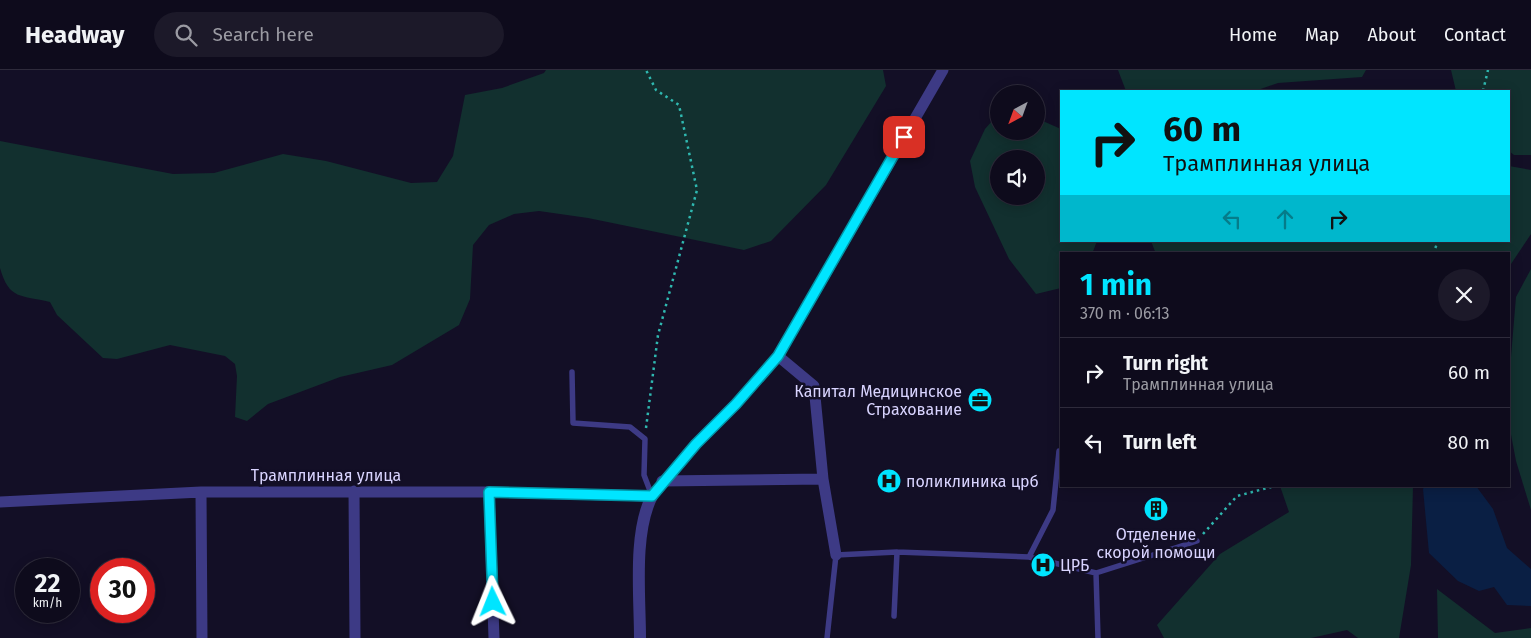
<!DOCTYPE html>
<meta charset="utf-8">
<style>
body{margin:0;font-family:"Fira Sans",sans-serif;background:#1c1929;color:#f1f3f6;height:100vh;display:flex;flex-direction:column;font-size:19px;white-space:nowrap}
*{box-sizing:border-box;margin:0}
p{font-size:16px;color:#9b9ba3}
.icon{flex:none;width:28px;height:28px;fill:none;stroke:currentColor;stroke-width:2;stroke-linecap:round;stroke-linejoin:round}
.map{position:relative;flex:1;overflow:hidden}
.panel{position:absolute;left:1060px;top:182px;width:450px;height:235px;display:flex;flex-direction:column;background:#0e0b1c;border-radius:0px;box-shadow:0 2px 12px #0003,0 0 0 1px #2e2b3b}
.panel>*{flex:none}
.guide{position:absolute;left:1060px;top:20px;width:450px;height:152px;border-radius:0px;box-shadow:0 2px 12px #0003,0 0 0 1px #2e2b3b;background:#00e5ff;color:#111;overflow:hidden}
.needle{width:32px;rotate:221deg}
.fabs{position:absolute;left:990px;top:15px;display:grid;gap:10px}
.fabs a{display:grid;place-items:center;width:55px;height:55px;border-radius:50%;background:#0e0b1c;box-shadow:0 2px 12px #0003,0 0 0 1px #2e2b3b;font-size:25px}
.speed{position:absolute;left:15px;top:488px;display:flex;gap:10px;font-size:25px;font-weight:700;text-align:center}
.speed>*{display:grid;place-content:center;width:65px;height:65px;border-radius:50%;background:#0e0b1c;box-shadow:0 2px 12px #0003,0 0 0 1px #2e2b3b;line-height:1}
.speed small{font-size:12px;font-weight:400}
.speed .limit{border:8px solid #d22;background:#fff;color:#111}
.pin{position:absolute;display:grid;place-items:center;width:42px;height:42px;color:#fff;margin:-21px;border-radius:10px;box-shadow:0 2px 8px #0006}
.me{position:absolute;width:55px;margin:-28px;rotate:358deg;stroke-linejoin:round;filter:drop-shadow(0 0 4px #0008)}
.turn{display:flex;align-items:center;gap:18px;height:105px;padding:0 20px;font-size:22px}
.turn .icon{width:65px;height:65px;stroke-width:2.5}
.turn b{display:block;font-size:35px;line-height:42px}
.lanes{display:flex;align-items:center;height:48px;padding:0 20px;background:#0003;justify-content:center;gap:25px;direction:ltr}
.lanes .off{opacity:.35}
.round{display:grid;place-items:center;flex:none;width:52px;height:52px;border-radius:26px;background:#1c1929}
.summary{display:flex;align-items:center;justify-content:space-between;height:85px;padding:0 20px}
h1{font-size:30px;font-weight:700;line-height:38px;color:#00e5ff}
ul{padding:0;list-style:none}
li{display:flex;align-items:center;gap:15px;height:70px;padding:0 20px;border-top:1px solid #2e2b3b}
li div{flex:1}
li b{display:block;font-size:19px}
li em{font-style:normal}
header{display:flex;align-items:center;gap:30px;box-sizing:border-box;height:70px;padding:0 25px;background:#0e0b1c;border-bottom:1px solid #2e2b3b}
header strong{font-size:24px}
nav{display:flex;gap:28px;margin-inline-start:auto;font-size:18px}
.search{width:350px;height:45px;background:#1c1929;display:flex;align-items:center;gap:12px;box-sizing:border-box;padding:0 18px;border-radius:28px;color:#9b9ba3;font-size:19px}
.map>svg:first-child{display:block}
.green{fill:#12302f;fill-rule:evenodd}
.water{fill:#0a1f44}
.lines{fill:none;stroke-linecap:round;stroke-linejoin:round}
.path{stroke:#2fb8b0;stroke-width:2.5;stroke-dasharray:2.5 4;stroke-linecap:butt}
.service{stroke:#3d3a85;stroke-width:5.5}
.minor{stroke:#3d3a85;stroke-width:11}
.tertiary{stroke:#3d3a85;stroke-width:12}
.route-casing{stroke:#0095a6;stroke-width:12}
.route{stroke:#00e5ff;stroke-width:9}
.labels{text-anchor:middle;stroke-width:5;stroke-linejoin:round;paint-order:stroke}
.poi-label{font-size:16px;fill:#d9d4ff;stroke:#130f26;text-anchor:start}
.street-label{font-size:16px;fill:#d9d4ff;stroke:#130f26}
</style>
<header>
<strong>Headway</strong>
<div class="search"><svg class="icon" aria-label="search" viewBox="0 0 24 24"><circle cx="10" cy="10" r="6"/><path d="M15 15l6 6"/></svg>Search here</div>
<nav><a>Home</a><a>Map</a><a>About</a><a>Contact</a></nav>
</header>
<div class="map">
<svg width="1531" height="568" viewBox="0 0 1531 568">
<rect width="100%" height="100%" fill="#130f26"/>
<path class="green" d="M546,0h337l3,16 -60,99 -55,56 -27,9 -156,-32 -49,-7 -25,3 -25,11 -16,20 -3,54 -11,26 -67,40 -52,12 -72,27 -21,17 -12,-4 2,-41 -2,-12 -10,-8 -55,-11 -53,14 -14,-1 -46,-43 -7,-13c-29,-7 -41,-2 -50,-34v-127l173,33 41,-1 69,-19 43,7 85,22 26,-1 16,-26 12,-61 37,-7 42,-15z
M1118,0h248l-4,7 -84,6 -23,8h-129z
M1451,0h80v85h-17l-5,-4v-60h-53z
M999,43v18h37v-13l25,11v112h36l-5,13h-31v34l-25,6 -27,-35 -34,-72 -5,-26 15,-32zM999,89h37v37h-37z
M1509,96l22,4v64l-22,33v-13h-353l-5,-13h358z
M1531,199v241l-15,-49 -7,-37v-43l7,-84z
M1280,416h133l-2,79 -12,73h-41l-11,-8 -36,8h-147l-7,-13 63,-71 69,-42z
M1437,519l58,44 36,-5v10h-93z"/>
<path class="water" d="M1425,416h51l17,23 14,39 24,21v37l-24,-1 -13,-18 -15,4 -21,-10 -29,-28 -6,-64z"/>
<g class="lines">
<path class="path" d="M1483,21l5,-21
M1433,184l5,-13
M646,358l12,-93 39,-145 -18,-85 -23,-15 -10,-20
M1203,464l34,-38 38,-10"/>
<path class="service" d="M572,302l1,51 57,4 15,12 -1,36 8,21
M1029,487l24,-47 6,-59
M1096,503l101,-32
M894,546l3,-64
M827,568l9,-83 61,-3 132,5 67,16 2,65"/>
<path class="minor" d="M778,286l36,30 9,93 13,76
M662,411l161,-2
M354,421l1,147
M201,422l1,146
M489,422l5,146
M0,432l201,-10h288l163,4 44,-52 40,-40 42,-48 165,-286"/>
<path class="tertiary" d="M640,568c0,-42 -7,-105 12,-142"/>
</g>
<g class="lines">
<defs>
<path id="route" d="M493,532l-4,-110 163,4 44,-52 40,-40 42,-48 126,-219"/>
</defs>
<use href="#route" class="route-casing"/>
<use href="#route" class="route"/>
</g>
<defs>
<symbol id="office-disc" viewBox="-11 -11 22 22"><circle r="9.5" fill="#00e5ff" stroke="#130f26"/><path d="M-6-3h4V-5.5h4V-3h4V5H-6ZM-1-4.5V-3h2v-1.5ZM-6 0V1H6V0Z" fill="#111"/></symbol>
<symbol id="hospital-disc" viewBox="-11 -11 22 22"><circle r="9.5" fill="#00e5ff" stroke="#130f26"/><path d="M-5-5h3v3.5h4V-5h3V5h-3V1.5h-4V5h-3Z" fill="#111"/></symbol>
<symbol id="building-disc" viewBox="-11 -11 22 22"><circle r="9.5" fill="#00e5ff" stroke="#130f26"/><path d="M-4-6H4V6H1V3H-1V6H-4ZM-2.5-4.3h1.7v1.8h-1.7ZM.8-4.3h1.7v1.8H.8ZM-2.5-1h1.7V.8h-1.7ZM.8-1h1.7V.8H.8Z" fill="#111"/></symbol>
</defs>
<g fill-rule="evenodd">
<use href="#office-disc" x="966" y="316" width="28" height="28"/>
<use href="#hospital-disc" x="875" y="397" width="28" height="28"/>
<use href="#building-disc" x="1142" y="425" width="28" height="28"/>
<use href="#hospital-disc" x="1029" y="481" width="28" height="28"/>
</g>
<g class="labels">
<g class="poi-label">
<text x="962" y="327" text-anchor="end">Капитал Медицинское<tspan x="962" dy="18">Страхование</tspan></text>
<text x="906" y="417">поликлиника црб</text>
<text x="1156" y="470" text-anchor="middle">Отделение<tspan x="1156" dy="18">скорой помощи</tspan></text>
<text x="1060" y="501">ЦРБ</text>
</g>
<g class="street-label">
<text x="326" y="411">Трамплинная улица</text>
</g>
</g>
</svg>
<div class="fabs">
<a><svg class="needle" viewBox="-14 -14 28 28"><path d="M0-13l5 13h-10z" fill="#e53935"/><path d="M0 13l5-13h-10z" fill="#9b9ba3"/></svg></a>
<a><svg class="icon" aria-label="sound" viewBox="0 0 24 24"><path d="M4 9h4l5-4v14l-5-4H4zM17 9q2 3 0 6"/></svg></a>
</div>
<div class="speed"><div>22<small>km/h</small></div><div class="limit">30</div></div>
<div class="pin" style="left:904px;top:67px;background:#d93025"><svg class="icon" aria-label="arrive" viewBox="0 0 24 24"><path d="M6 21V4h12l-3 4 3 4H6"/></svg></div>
<svg class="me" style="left:493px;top:532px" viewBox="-20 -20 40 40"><path d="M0-17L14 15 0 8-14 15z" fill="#00e5ff" stroke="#fff" stroke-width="4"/></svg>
<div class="guide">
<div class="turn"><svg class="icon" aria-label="right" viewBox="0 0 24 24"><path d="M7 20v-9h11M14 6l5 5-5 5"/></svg><div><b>60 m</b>Трамплинная улица</div></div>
<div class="lanes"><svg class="icon off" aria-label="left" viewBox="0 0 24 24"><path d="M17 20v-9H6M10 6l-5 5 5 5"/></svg><svg class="icon off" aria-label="ahead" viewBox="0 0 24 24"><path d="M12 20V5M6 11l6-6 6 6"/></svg><svg class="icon" aria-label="right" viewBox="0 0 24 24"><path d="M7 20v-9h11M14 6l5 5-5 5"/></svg></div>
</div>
<section class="panel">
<div class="summary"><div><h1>1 min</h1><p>370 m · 06:13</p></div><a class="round"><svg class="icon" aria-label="close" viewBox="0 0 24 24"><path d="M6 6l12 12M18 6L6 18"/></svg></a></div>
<ul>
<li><svg class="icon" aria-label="right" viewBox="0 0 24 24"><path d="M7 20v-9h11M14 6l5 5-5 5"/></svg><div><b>Turn right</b><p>Трамплинная улица</p></div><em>60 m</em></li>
<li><svg class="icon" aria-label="left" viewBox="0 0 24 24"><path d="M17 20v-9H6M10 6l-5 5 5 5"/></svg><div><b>Turn left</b></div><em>80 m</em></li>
</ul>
</section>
</div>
